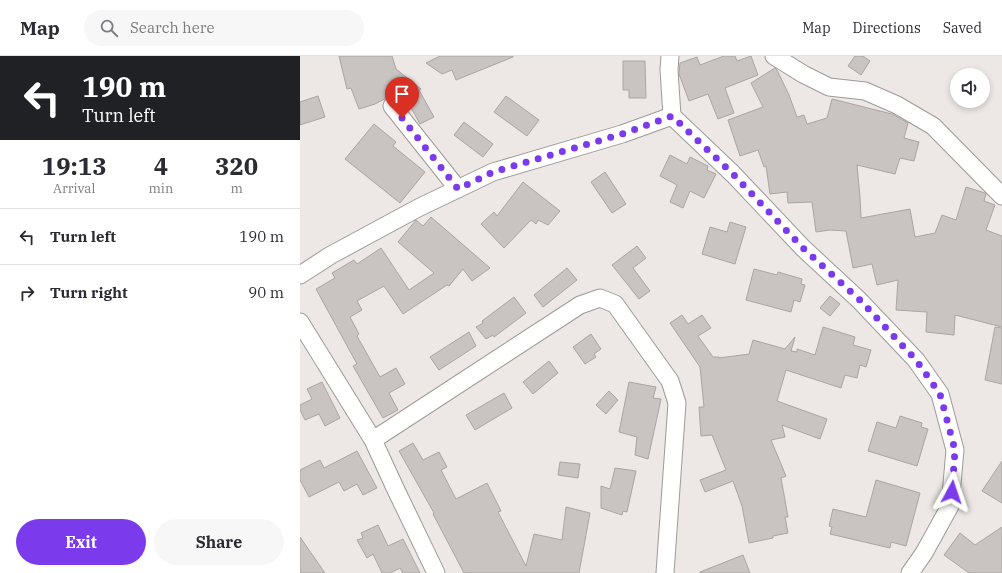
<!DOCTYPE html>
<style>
body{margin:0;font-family:"IBM Plex Serif",serif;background:#f7f7f7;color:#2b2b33;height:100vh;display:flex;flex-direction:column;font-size:15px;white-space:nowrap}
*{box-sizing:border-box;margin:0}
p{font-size:13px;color:#7c7c81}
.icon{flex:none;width:22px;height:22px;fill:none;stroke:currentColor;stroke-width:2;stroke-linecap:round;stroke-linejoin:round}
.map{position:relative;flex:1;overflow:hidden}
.sheet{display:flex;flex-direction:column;background:#fff;width:300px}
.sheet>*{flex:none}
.guide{background:#202124;color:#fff;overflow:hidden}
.buttons{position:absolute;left:650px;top:12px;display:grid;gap:8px}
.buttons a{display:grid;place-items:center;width:40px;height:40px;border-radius:50%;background:#fff;box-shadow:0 2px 6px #0003;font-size:20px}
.pin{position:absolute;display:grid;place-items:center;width:34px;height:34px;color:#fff;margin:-41px -17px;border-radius:50% 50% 50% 0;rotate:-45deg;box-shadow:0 0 4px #0007}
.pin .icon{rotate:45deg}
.me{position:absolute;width:44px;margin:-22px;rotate:5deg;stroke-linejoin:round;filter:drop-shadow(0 0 3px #0008)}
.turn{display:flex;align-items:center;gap:14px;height:84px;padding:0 16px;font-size:18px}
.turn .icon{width:52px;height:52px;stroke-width:2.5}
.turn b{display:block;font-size:28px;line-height:34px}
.eta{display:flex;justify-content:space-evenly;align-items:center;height:68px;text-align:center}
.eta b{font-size:24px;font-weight:800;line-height:28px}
.action{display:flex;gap:8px;margin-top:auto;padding:8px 16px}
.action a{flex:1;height:46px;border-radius:24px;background:#7c3aed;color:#fff;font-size:16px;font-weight:800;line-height:46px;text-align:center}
.action a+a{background:#f7f7f7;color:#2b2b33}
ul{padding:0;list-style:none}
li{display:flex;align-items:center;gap:12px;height:56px;padding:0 16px;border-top:1px solid #e1e1e2}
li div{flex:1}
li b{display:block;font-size:15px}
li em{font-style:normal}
header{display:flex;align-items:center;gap:24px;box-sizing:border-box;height:56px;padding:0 20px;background:#fff;border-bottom:1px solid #e1e1e2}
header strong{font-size:19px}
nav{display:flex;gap:22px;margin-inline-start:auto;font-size:14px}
.search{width:280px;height:36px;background:#f7f7f7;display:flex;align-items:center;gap:10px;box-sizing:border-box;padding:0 14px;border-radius:22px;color:#7c7c81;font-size:15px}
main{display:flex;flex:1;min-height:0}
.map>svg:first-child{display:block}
.building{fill:#c9c4c2;stroke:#aaa5a3}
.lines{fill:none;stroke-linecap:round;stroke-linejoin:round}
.minor-casing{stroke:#9e9a98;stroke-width:19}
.minor{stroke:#fff;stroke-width:17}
.route{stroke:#7c3aed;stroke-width:7;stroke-dasharray:0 12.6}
</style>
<header>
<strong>Map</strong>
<div class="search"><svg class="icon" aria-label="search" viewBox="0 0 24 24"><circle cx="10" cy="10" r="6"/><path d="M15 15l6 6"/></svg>Search here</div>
<nav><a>Map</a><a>Directions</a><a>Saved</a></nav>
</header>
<main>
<section class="sheet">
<div class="guide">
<div class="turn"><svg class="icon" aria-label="left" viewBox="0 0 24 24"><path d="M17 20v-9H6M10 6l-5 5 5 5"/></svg><div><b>190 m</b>Turn left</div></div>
</div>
<div class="eta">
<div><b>19:13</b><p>Arrival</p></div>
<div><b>4</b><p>min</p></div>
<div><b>320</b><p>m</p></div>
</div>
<ul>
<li><svg class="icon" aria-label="left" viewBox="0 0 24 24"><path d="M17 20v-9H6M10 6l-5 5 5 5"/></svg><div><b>Turn left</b></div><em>190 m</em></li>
<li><svg class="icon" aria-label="right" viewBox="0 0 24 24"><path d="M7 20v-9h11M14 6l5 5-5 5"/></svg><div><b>Turn right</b></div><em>90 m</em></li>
</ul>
<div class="action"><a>Exit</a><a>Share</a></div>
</section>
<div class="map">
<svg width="702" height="517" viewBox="0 0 702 517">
<rect width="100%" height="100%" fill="#ede8e5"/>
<path class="building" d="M39,0h53l4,13 25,20 -2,1 15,27 -14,7 -17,-31 -6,2 -1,-1 -6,2 -15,8 -16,5 -8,-21 -4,1z
M140,0h73v1l-57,23 -4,-10 -10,4 -16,-11z
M424,0h11l2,5 14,-5 7,19 -33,13 9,25 -16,6 -10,-25 -19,7 -10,-27 1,-11 17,-6 3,8z
M555,0h8l7,5 -9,14 -13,-9z
M323,5h22l1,37h-17v-8h-6z
M475,12l2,2 12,25 8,22 7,-2 3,9 20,-6 5,-19 60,15 16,9 -4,15 15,4 -5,19 -14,-3 -5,16 -38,-9 3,32 1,21 49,-9 5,28 20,-4 7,-18 14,5 10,-33 19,6 1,1 -2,7 11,4 -9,25 16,6v91l-47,-12 -1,20 -28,-3 1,-20 -31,-2 2,-30 -21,5 -5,-21 -19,4 -7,-37 -16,-1 -14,2 -4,-30 -24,1 -1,-11 -17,2 -4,-28 -2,1 -6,-17 -18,6 -12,-36 35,-13 -12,-24z
M18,40l7,21 -25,8v-23z
M206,40l33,24 -12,16 -33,-24z
M164,66l29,22 -10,13 -29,-22z
M74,68l22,18 -3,4 32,26 -25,31 -55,-44z
M370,99l17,9 3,-7 18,9 -1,4 9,4 -12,24 -14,-7 -7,17 -13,-6 7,-17 -17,-9z
M305,116l21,32 -14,9 -21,-31z
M223,126l37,29 -12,14 -10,-5 -2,4 -5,-4 -27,28 -23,-24 13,-12 3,4z
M131,161l59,51 -18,13 -9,-12 -14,17 -2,-1 -44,29 -19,-28 -27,15 5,9 -12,7 9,17 -2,2 23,41 16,-9 9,16 -16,9 9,17 -15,8 -30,-52 4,-2 -41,-75 19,-11 -3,-5 22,-13 3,4 24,-16 28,42 25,-17 -36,-31 18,-22 7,6z
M430,166l16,5 -11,37 -33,-10 8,-27 17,5z
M337,190l9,12 -13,10 17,23 -11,8 -27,-34z
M267,212l10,12 -34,27 -9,-12z
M454,213l23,6 1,-3 24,7 -1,5 4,1 -5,17 -6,-2 -3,12 -45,-12z
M530,240l10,8 -10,12 -10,-8z
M214,241l12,16 -32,24 -1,-2 -7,4 -10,-12 7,-4 -1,-2z
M382,259l6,9 14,-9 9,13 -13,8 15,21h6v1l30,-4 4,-14 32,9 10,-12 -4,14 6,1v-3l18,6 8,-28 32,10 -2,8 18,5 -5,17 -6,-2 -3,13 -12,-3 -4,13 -55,-18 -9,31 50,18 -7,20 -38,-14 3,12 -14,3 15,36 -5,2 7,39h-3l3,16 -15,3v2l-24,5 -7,-37 -9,-25 -28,11 -5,-12 26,-10 -14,-35 -11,1 -2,-29h5l-4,-40 -30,-44z
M695,271l7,1v56l-17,-4z
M169,276l7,14 -37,24 -9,-13z
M291,278l10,15 -7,5 2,3 -11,7 -12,-17z
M249,305l9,12 -25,21 -10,-12z
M22,326l18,36 -15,8 -6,-12 -14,6 -5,-10v-5l12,-6 -5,-10z
M329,326l27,5 -3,11 8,1 -13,60 -13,-4 2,-18 -18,-5z
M309,335l9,9 -12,14 -10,-9z
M204,337l8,15 -37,22 -9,-15z
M600,360l22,7 -1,4 7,2 -11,37 -49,-15 9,-29 19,6z
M113,387l10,17 16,-8 8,15 -6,3 15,29 31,-16 14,28 -3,1 28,54 8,-32 28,6 4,-33 24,6 -11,60h-115l-31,-59 1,-1 -35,-62z
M57,395l20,37 -14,7 -6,-11 -13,7 -5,-9 -30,15 -9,-17v-10l20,-10 4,8z
M702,405v42l-20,-12z
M260,406l20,2 -2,14 -20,-3z
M315,412l21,3 -9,41 -4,-1 -1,4 -21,-7v-22l9,3z
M576,424l44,13 -14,53 -15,-4 -1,6 -60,-14 2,-7 -3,-1 4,-17 33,8z
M78,469l10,21 15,-7 17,34h-17l-3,-5 -10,5h-8l-9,-19 -6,4 -10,-18 6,-2 -2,-5z
M702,471v46h-33l-25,-18 16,-22 15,12z
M0,481l25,36h-25z
M443,499l7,18h-50v-1z"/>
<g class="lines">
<defs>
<path id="minor" d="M370,0l-1,14 3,46 61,58 70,74 56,52 57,60 24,34 15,56 -5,56 -26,47 -14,20
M474,0l29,18 26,13 36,4 32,14 36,21 69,70
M92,50l66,83
M0,219l31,-20 87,-47 75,-36 129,-38 50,-18
M0,266l73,118 23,50 40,83
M73,384l207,-135 20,-7 15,6 55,77 7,22 -12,170"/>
</defs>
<use href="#minor" class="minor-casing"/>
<use href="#minor" class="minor"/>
</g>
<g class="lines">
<path class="route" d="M102,62l56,71 35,-17 129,-38 50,-18 61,58 70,74 57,52 56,60 24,34 15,56 -3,42"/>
</g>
</svg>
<div class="buttons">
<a><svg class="icon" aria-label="sound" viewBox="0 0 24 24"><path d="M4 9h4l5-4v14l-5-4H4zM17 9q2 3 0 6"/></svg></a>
</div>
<div class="pin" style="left:102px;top:62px;background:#d93025"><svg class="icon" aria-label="arrive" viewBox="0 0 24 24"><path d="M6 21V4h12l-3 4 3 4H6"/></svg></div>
<svg class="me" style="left:652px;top:436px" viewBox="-20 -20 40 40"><path d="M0-17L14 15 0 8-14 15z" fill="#7c3aed" stroke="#fff" stroke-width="4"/></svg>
</div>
</main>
